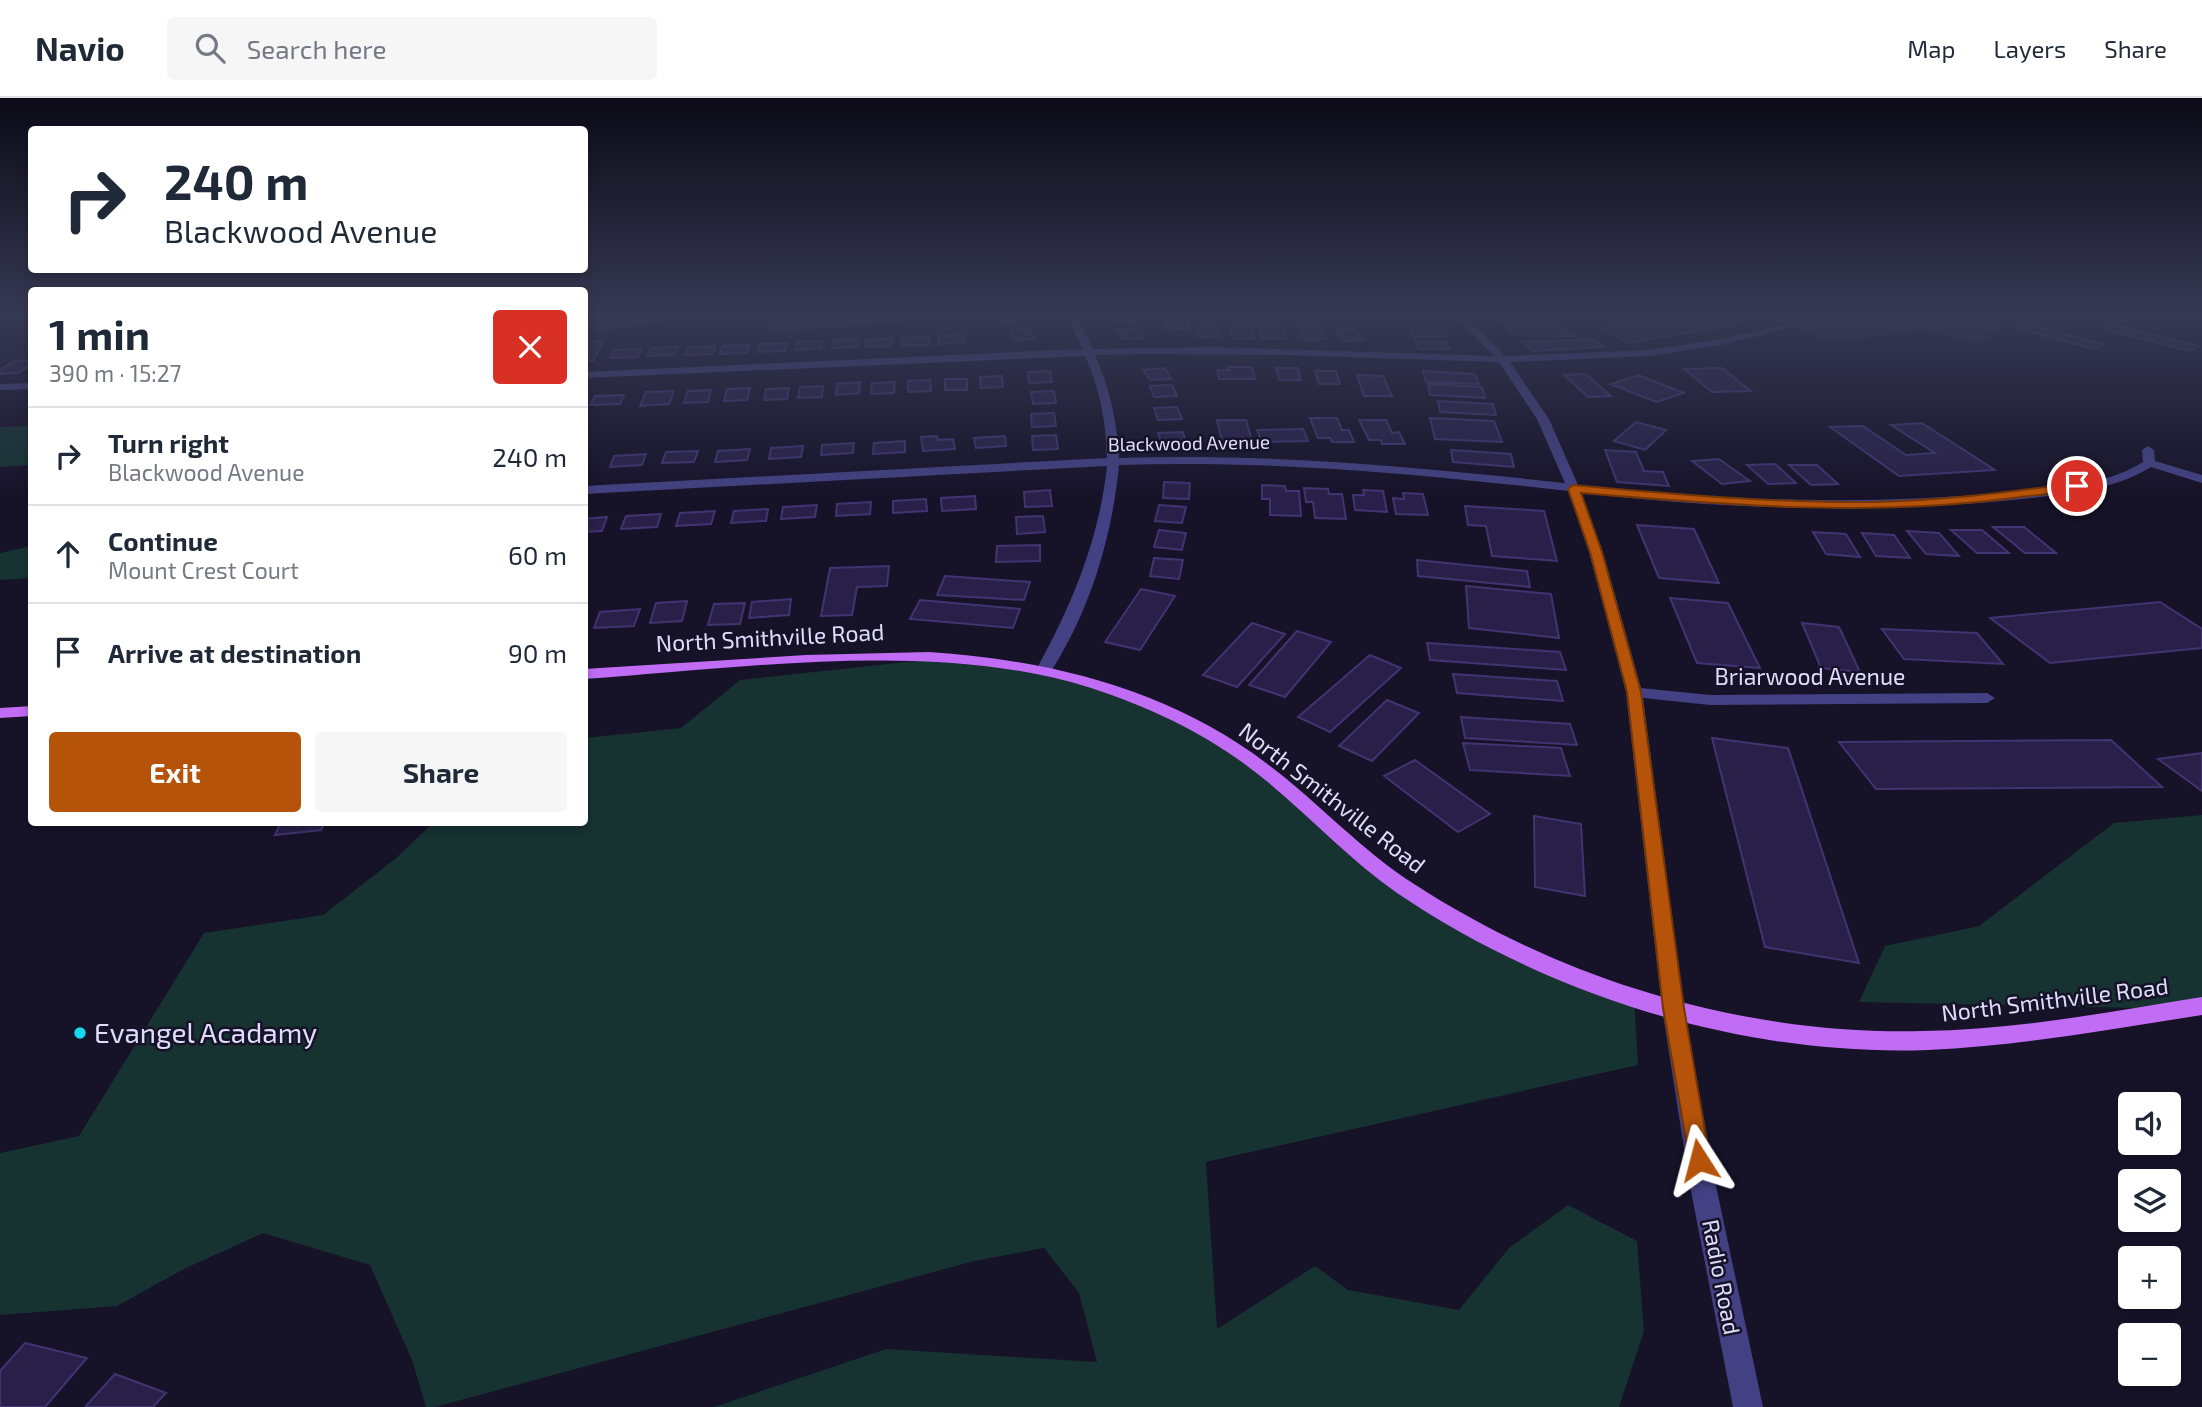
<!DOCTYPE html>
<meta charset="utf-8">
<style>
body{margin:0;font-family:"Exo 2",sans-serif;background:#f6f6f7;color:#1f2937;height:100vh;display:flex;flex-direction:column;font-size:26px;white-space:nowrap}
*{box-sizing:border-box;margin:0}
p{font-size:23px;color:#747a83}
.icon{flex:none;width:38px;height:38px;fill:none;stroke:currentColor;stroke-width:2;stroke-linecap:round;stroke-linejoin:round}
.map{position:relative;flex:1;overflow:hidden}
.sheet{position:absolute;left:28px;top:189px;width:560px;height:539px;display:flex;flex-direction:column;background:#fff;border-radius:7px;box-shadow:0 4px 10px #0003}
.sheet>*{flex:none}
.banner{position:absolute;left:28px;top:28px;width:560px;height:147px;border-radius:7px;box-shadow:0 4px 10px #0003;background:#fff;color:#1f2937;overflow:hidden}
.controls{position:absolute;left:2118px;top:994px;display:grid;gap:14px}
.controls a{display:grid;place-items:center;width:63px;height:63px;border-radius:7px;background:#fff;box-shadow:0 4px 10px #0003;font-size:35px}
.pin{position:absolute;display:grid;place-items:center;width:60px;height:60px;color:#fff;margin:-30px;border:4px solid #fff;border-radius:50%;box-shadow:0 2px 7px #0007}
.me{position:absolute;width:77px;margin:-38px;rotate:351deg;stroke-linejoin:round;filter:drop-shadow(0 0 5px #0008)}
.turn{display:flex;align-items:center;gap:24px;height:147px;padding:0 21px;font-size:32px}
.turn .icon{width:91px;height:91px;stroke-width:2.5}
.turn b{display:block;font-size:49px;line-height:60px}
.round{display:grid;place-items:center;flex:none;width:74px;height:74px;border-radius:7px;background:#f6f6f7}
.overview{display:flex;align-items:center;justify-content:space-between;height:119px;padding:0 21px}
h1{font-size:42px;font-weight:700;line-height:52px}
.cta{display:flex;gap:14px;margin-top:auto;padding:14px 21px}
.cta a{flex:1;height:80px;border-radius:7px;background:#b45309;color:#fff;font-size:28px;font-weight:700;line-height:80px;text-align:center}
.cta a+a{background:#f6f6f7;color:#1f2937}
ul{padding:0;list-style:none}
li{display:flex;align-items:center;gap:21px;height:98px;padding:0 21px;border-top:2px solid #e0e1e3}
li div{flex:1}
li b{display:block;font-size:26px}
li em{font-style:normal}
header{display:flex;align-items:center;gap:42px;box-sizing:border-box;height:98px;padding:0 35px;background:#fff;border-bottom:2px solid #e0e1e3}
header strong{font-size:33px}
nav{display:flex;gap:38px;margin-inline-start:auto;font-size:24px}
.search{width:490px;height:63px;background:#f6f6f7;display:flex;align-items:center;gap:18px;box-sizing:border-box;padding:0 24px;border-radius:7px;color:#747a83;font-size:26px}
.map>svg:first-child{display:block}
.green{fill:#163231}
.building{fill:#282048;stroke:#403472;stroke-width:2}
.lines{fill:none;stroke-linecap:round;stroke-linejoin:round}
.minor{fill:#434183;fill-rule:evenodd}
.major{fill:#c06cf4;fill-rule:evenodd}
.route{fill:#b45309;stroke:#753606;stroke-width:2}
.poi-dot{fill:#17d9ed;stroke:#161228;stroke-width:2.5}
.labels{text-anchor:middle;stroke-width:5;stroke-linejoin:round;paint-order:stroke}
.far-street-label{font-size:19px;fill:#e0dcfc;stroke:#161228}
.street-label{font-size:23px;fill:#e0dcfc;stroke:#161228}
.near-poi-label{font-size:28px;fill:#e0dcfc;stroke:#161228;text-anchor:start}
</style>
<header>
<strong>Navio</strong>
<div class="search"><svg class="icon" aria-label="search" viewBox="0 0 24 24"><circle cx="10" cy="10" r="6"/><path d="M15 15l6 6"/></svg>Search here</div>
<nav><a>Map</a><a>Layers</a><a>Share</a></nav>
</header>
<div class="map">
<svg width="2202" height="1309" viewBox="0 0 2202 1309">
<rect width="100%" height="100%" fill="#161228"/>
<path class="green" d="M585,217h117l-107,18 -10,-13z
M751,217h230l-212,18 -7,-15z
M1767,217h208l-12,7h33l8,10 -25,-3 10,9 -11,6 -56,-15 -91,13z
M31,328v39l-31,2v-40z
M31,448v32l-31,2v-27z
M953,559l138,26 63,23 93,50 117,102 139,86 131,52 4,69 -432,97 11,167 98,-63 33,24 111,20 50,-62 59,-43 69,36 7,90 -25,76h-905l172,-58 211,13 -18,-69 -35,-45 -70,13 -539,146h-9l-14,-47 -42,-95 -107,-32 -79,36 -67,37 -117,9v-162l79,-17 125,-203 119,-18 72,-56 38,-36 151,-1 1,-84 96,-10 59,-48z
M2202,717v190l-17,4 -326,-7 26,-56 94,-20 135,-103z"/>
<path class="building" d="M992,217h31v3h-9v6h-18v-4l10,-2 -14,1z
M1117,217h20l-2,8 -20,-1z
M1556,217l7,6 -62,3 -7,-8z
M1681,217h42l18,8 -112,20 -28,-14z
M2098,217h36l-18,9 -23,-6z
M1167,222l22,1 -1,8 -23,-1z
M1229,225h21l5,15h-22z
M2023,225l80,21 -9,5 -81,-22z
M1259,227h23l4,14h-24z
M1319,227l8,14 -22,1 -8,-14z
M1559,227l18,11 -63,-1 -8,-8z
M2114,227l84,21 -9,5 -84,-21z
M1196,228h19l4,10 -20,1z
M1030,230l4,10 -20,4 -4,-13z
M1138,231l6,9 -21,1 -5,-9z
M1355,231l8,11 -19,1 -8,-11z
M1409,232h30l3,7h-29z
M964,237l1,7 -27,2v-8z
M929,239v8l-27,1v-8z
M892,240v8l-26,1v-7z
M859,241v8l-27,1 1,-8z
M1594,241l11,8 -72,4 -10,-9z
M603,243l-10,20h-9v-19z
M822,243l-1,7 -26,2 1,-8z
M1415,243l31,1 4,7h-31z
M787,245l-2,8 -27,1 2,-8z
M749,247l-2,8 -27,1 2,-8z
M715,248l-2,8 -28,1 3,-8z
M678,249l-3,8 -28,1 4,-8z
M641,251l-4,8 -27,1 4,-8z
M32,262v4l-14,9 -18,1v-4l14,-9z
M1228,269h24l3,12h-36l-2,-9h12z
M1165,270l6,11 -21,1 -7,-10z
M1276,270h22l3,12h-22z
M1722,270l29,23 -39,1 -28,-23z
M1050,273l2,11 -23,1 -1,-11z
M1315,273h21l4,13h-21z
M1423,273l52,3 4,10 -53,-2z
M1586,276l25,22 -23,1 -24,-22z
M1357,277l26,1 9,20h-28z
M1638,277l41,16 5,2 -28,9 -45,-18z
M1002,278l1,11 -22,1 -1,-11z
M945,281h22v11h-22z
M930,282l1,11 -23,1v-11z
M860,284l-1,11 -23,2 1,-11z
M895,284l-1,11 -23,1 1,-11z
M1428,286l54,3 3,11 -55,-3z
M1172,287l5,11 -23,1 -4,-11z
M823,288l-1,11 -24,1 2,-11z
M750,290l-3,12 -23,1 3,-12z
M789,290l-2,11 -23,1 2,-11z
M711,292l-3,12 -24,1 4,-12z
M674,293l-5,13 -29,2 6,-14z
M1054,293l2,12 -23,1 -2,-12z
M624,297l-4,9 -30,1 5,-9z
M1438,303l55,3 3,11 -56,-3z
M1177,309l5,12 -24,1 -4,-12z
M1054,315l2,13 -24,1 -1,-13z
M1310,320h27l5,12h7l5,12h-22l-2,-4h-12z
M1430,320l64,3 8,21 -67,-3z
M1217,322h29l6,21h-30z
M1359,322h27l6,13 7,-1 6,12h-23l-1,-4h-12z
M1636,324l30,8 -21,20 -31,-9z
M1922,325l73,47 -96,6 -69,-49 33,-1 43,29 29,-2 -44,-28z
M1303,331l5,12 -46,1 -5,-12z
M1183,334l4,14 -24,1 -5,-14z
M1056,337l2,14 -25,1 -1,-14z
M937,338l1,4 15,-1 2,10 -32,2 -2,-14z
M1005,338l1,10 -30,2 -2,-10z
M905,343v11l-32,2 1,-11z
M854,345l-1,10 -32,2 1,-10z
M803,348l-2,11 -32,2 2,-11z
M750,351l-3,11 -32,2 3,-11z
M1451,352l60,4 3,13 -61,-5z
M1605,352l31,2 8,19 19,1 6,14 -52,-4z
M698,353l-4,11 -32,1 4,-11z
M646,356l-4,11 -32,2 4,-11z
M1719,361l31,22 -28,3 -30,-23z
M1775,366l21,19 -28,1 -21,-19z
M1789,367h28l21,19 -27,1z
M1164,384l26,1 -1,16 -26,-1z
M1262,387l23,1 1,5h13l2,25 -31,-1v-16h-8z
M1304,390l24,1 1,5h13l4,25 -31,-1 -2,-16h-7z
M1050,392l2,16 -27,1 -1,-15z
M1363,392l20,1 4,21 -32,-2 -2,-15h11z
M1403,395l20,1 5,21 -32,-1 -3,-16 11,1z
M975,398l1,13 -34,2 -1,-13z
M926,401l1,12 -34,2v-12z
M871,404l-1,12 -34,2 1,-12z
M817,407l-2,12 -34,2 2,-12z
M1159,407l27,2 -4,16 -27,-2z
M1465,408l79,5 13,50 -65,-5 -6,-30 -18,-1z
M768,411l-2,12 -35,2 3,-12z
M715,413l-4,13 -35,2 4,-13z
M661,416l-4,13 -36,2 5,-13z
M1043,418l2,16 -28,2 -1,-17z
M607,419l-5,14 -18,1v-13z
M1637,427l57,4 25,54 -60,-5z
M1993,429h31l32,26h-31z
M1159,432l27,3 -4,17 -28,-3z
M1951,432h31l27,23h-32z
M1907,433l32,2 20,23 -33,-2z
M1813,434l33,2 14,23 -34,-3z
M1862,435l32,2 16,23 -34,-2z
M1040,447v16l-44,1 1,-16z
M1154,460l29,2 -4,19 -29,-3z
M1417,462l110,11 3,16 -112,-11z
M889,468l-2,20 -30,1 -5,28 -31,1 9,-48z
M945,478l85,6 -6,18 -87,-5z
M1466,488l85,8 8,44 -90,-10z
M1141,491l34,7 -35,54 -35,-8z
M1670,500l58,5 32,65 -63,-5z
M791,501l-2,16 -40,3 3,-16z
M920,502l100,9 -7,19 -103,-9z
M687,503l-5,20 -32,2 6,-20z
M2160,504l42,27v19l-152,15 -60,-45z
M745,505l-5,21 -32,1 6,-21z
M640,511l-6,17 -40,2 6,-16z
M1252,525l33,11 -48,53 -34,-12z
M1802,525l37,4 21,45 -39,-4z
M1882,531l95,4 26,31 -99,-5z
M1297,533l34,11 -46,55 -36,-12z
M1427,545l133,9 6,18 -136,-10z
M1370,557l31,13 -71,64 -32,-15z
M1453,576l104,7 6,20 -106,-8z
M1387,602l32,13 -47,48 -33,-15z
M1461,619l109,7 7,21 -112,-7z
M1712,640l76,10 71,215 -94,-16z
M2111,642l51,47 -286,2 -37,-47z
M1463,645l98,5 9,28 -100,-6z
M2202,655v38l-44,-32z
M1415,662l75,54 -32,18 -74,-56z
M1534,718l47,8 4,72 -50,-9z
M281,724h44l-4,8 -46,5z
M25,1245l62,15 -42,49h-45v-36z
M115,1276l51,19 -13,14h-68z"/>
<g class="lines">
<path class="minor" d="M1066,217h10l17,34 119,-2 282,9 -41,-41h11l41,41 144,-6 72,-11 75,-17v4l-75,19 -72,11 -139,6 39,57 29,66c144,16 287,21 431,7 44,-4 96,-6 134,-30l-1,-12 6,-4 6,4 1,11 47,14v8l-51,-16c-40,25 -94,28 -139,33 -144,14 -287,9 -431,-7l22,59 38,136 69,7 277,-2 8,5 -8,5 -277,2 -67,-7 41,310 32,178 47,221h-30l-43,-221 -28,-178 -36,-316 -37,-140 -21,-61c-150,-17 -298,-31 -449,-26 -7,73 -29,146 -69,208l-6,2 -8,-5c36,-65 63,-130 71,-204l-523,28v-8l523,-28c-1,-36 -7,-69 -22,-102l-501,22v-6l499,-23zM1146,256l139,1 214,7 38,57 28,64c-149,-16 -296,-30 -446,-25 -2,-37 -9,-69 -24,-103z
M32,285v6l-32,1v-6z"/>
<path class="major" d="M929,554c122,8 243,38 341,114 49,37 91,84 144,118 150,97 329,151 508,147 94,-1 187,-19 280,-34v18c-91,14 -182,31 -274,35 -184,7 -379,-54 -531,-157 -50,-35 -90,-80 -138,-118 -50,-40 -107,-67 -168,-87 -154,-49 -347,-20 -507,-9v-10l222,-14z
M32,608v10l-32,2v-10z"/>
</g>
<linearGradient id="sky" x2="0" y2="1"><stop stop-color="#0c0a16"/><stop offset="0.54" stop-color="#363953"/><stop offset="1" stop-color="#363953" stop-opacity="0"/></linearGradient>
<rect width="2202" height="401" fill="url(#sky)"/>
<path class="route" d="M2077,385l4,1v5c-22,5 -46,6 -68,9 -144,19 -288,7 -432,-5l21,59 39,140 43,316 26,152 -3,8 -8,3 -8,-3 -28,-160 -36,-316 -37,-140 -22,-63 5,-4c99,9 198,18 298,17 69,-1 138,-10 206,-19z"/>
<circle class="poi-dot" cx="80" cy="935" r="7"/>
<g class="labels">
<g class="far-street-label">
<text transform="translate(1189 345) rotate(-1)" y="7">Blackwood Avenue</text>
</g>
<g class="street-label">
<text transform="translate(770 540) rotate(-3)" y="8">North Smithville Road</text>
<text x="1810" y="587">Briarwood Avenue</text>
<text transform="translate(1332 700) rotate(38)" y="8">North Smithville Road</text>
<text transform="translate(2055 902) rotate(-7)" y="8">North Smithville Road</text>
<text transform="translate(1721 1179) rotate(79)" y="8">Radio Road</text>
</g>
<g class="near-poi-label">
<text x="94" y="945">Evangel Acadamy</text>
</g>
</g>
</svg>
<div class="controls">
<a><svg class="icon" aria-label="sound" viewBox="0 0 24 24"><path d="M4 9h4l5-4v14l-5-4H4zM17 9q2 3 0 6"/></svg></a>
<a><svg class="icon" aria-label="layers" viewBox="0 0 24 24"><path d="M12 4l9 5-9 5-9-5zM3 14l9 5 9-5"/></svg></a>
<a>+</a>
<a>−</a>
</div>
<div class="pin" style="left:2077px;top:388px;background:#d93025"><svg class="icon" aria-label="arrive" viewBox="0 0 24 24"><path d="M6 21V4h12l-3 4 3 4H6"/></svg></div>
<svg class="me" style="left:1699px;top:1062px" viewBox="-20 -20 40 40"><path d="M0-17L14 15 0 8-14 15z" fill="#b45309" stroke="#fff" stroke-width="4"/></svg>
<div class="banner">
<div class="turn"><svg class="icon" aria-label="right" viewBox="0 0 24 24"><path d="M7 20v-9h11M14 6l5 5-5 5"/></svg><div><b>240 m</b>Blackwood Avenue</div></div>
</div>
<section class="sheet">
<div class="overview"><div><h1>1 min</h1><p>390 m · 15:27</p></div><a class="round" style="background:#d93025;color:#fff"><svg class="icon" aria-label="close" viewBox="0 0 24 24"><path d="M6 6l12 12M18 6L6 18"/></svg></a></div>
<ul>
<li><svg class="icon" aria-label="right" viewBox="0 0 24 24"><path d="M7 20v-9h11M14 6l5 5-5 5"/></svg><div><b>Turn right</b><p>Blackwood Avenue</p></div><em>240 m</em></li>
<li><svg class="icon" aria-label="ahead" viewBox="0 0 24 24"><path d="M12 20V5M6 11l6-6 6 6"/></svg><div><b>Continue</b><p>Mount Crest Court</p></div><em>60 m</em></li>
<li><svg class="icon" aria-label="arrive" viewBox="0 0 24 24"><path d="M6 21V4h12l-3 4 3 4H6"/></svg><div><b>Arrive at destination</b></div><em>90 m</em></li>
</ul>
<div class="cta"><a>Exit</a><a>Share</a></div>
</section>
</div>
